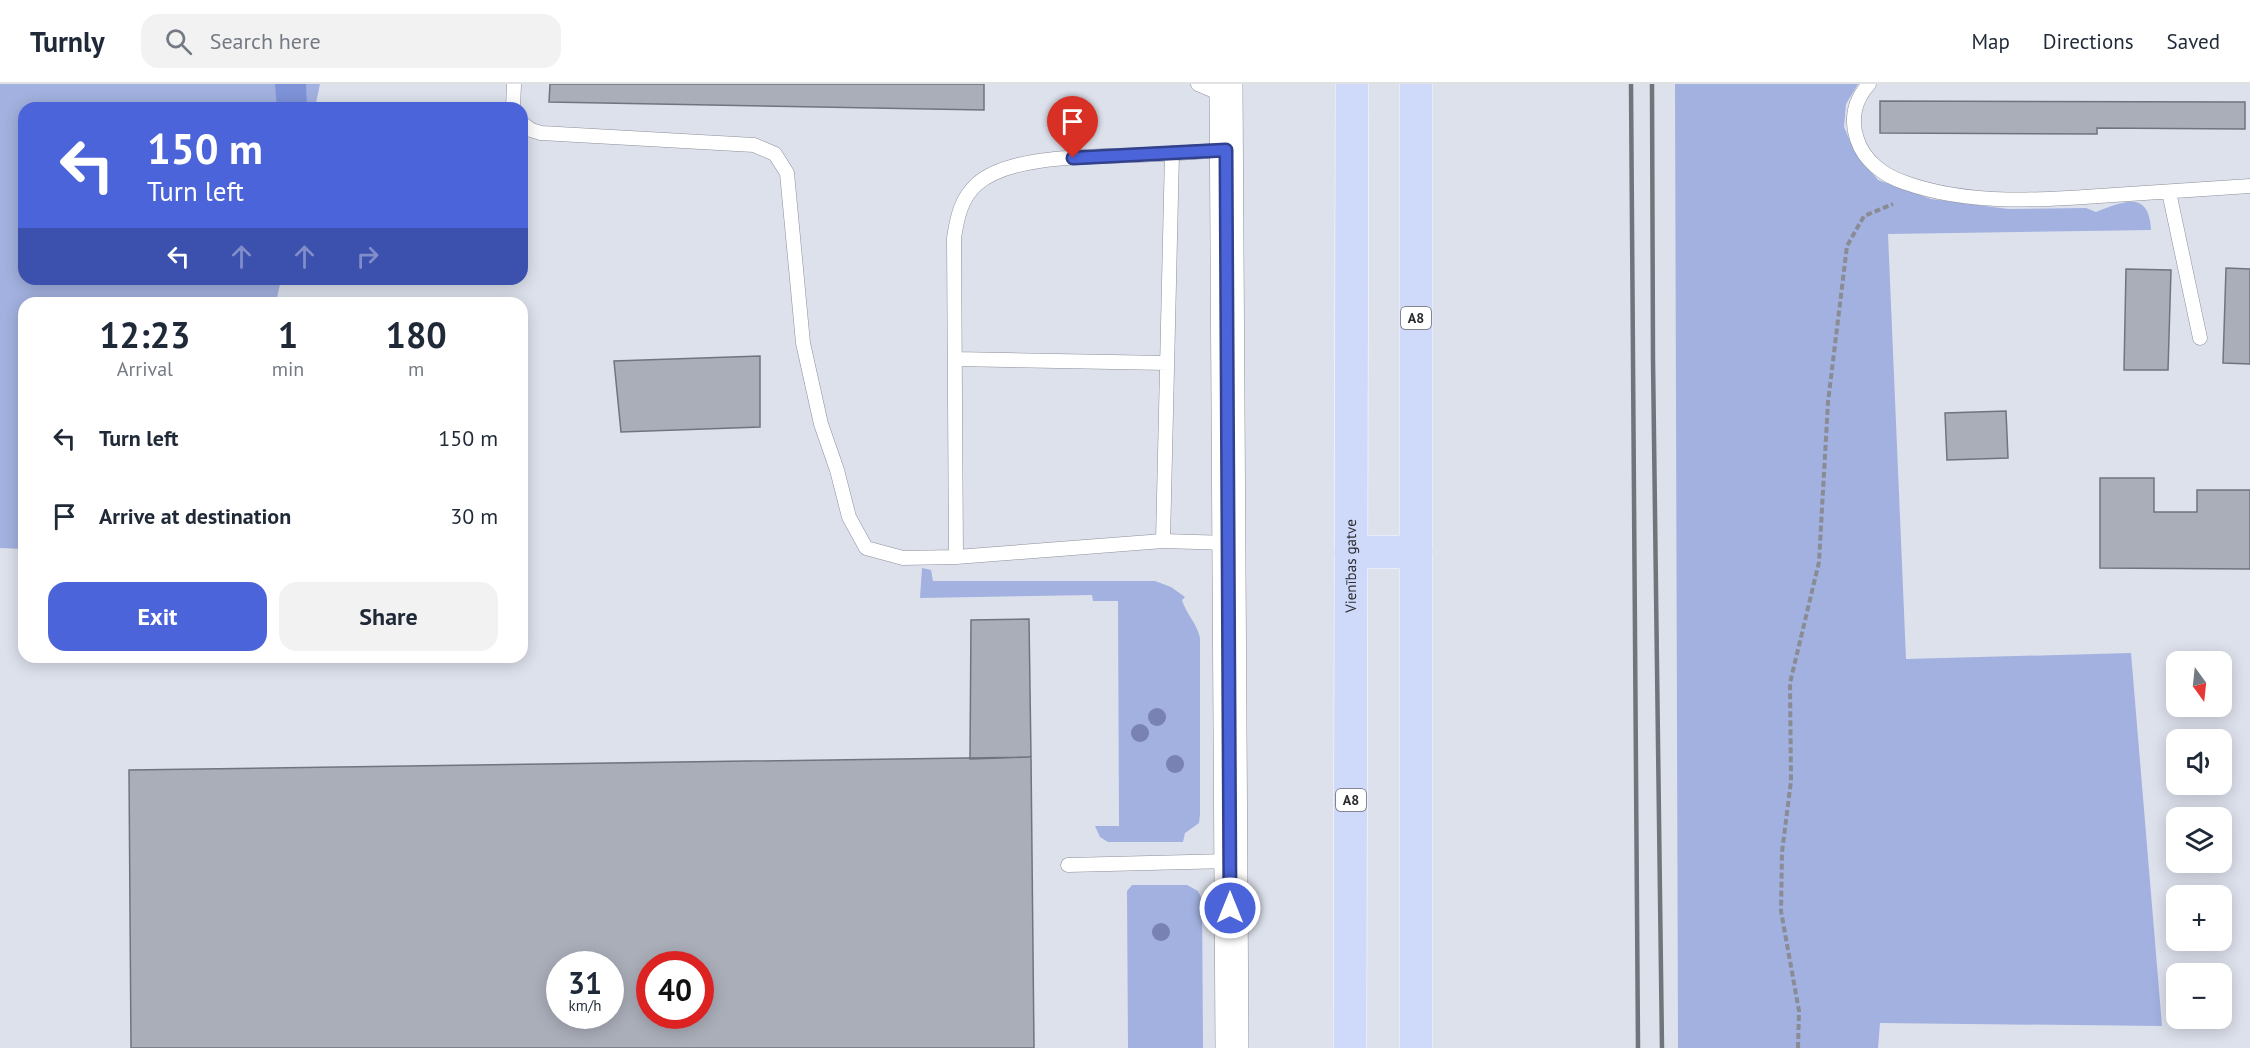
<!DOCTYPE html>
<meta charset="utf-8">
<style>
body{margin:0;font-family:"PT Sans",sans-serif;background:#f2f2f3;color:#1f2937;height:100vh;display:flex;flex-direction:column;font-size:22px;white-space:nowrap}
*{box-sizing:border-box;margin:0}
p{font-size:20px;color:#747a83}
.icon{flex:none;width:33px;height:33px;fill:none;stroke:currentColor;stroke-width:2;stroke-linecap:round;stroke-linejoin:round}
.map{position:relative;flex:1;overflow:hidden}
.drawer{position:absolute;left:18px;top:213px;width:510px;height:366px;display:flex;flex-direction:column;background:#fff;border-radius:18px;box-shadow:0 3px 15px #0003}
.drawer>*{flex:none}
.top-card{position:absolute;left:18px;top:18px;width:510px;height:183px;border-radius:18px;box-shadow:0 3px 15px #0003;background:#4c64d9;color:#fff;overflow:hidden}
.needle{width:39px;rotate:165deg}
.buttons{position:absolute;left:2166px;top:567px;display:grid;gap:12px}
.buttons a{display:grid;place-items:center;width:66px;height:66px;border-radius:12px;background:#fff;box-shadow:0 3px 15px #0003;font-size:30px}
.speed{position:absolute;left:546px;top:867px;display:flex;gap:12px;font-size:30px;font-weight:700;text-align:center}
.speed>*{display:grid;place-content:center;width:78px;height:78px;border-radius:50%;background:#fff;box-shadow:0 3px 15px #0003;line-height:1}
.speed small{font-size:15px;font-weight:400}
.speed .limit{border:9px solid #d22;background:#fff;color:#111}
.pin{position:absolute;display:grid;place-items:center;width:51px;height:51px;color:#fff;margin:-62px -26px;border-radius:50% 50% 50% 0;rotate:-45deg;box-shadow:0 0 6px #0007}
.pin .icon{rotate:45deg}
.me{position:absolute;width:66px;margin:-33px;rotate:0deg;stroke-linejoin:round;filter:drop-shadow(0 0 4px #0008)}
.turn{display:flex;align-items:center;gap:21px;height:126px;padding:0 30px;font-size:27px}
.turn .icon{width:78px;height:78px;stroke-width:2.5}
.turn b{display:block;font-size:42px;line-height:51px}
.lanes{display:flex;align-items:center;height:57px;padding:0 30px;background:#0003;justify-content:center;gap:30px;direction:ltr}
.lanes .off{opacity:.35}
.eta{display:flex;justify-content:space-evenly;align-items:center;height:102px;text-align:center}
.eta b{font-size:36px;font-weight:700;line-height:42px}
.primary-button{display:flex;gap:12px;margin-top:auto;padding:12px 30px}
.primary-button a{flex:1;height:69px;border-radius:18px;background:#4c64d9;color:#fff;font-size:24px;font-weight:700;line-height:69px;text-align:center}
.primary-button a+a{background:#f2f2f3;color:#1f2937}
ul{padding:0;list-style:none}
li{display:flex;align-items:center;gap:18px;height:78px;padding:0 30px}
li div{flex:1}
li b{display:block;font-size:22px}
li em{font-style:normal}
header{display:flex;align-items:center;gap:36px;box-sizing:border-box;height:84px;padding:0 30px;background:#fff;border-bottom:2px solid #e0e1e3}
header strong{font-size:28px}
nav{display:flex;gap:33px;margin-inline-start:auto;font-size:21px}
.search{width:420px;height:54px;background:#f2f2f3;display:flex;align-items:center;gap:15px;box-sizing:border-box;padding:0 21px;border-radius:18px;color:#747a83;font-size:22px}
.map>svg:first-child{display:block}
.green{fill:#a2b1df}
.water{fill:#7e93d8}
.building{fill:#aaaeb9;stroke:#71747e;stroke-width:1.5;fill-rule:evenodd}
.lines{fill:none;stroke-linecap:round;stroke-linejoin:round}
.service-casing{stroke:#8c8f9a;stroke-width:15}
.tertiary-casing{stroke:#8c8f9a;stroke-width:34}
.trunk-casing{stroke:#fff;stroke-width:34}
.path{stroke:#898c94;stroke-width:4;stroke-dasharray:6 3;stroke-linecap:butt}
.service{stroke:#fff;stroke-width:14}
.tertiary{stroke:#fff;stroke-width:33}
.trunk{stroke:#cfdafb;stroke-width:33}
.rail{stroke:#71747a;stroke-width:4.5}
.tree{fill:#7882b3}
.route-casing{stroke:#31418d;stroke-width:15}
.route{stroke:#4c64d9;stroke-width:10}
.labels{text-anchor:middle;stroke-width:4.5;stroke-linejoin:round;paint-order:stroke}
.shield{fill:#fff;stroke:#6a6b6e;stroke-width:1.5}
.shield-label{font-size:14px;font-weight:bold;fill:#2a2c30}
.street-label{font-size:15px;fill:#2a2c30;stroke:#fff}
</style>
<header>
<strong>Turnly</strong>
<div class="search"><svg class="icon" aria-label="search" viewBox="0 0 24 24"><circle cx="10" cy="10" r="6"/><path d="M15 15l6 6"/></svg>Search here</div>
<nav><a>Map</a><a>Directions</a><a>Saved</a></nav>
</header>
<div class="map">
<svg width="2250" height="964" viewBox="0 0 2250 964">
<rect width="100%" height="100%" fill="#dde1ec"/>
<path class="green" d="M0,0h320l-5,24h-291v171h257l-5,24h-252v246l-24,-1z
M1675,0h183l-12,20 -2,23 10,23 24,30 53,19 77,10 78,-1 10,4c27,-10 53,-23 55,18l-263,4 18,425 225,-6 31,373 -282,-3 -2,25h-200z
M922,484l9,2 2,11h222l16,6 14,10 -3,3c4,14 15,23 18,38v176l-1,9 -14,10 -2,9h-75l-8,-5 -5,-11h24l-1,-225h-25l-1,-6 -172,3z
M1132,801h55l11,6 4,8 1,149h-75l-1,-157z"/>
<path class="water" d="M275,0h31l1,24h-30z"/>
<path class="building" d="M550,0h434v26l-435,-8z
M1880,17l365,1v27l-148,-1v6l-217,-1z
M2226,184l24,1v95l-27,-1z
M2126,185l45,1 -3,100h-44z
M760,272v71l-139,5 -7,-71z
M2006,327l2,47 -61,2 -2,-47z
M2100,394h54v34h43v-22h53v79l-150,-1z
M1029,535l2,138 -61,2 1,-139z
M1031,673l3,291h-903l-2,-278zM560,880h50v52h-50zM650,880h50v52h-50z"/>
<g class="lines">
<defs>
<path id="service" d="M1198,0l26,11
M1869,0c-14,15 -19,35 -12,55 7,22 27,37 49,44 65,23 140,17 208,12 45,-3 91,-6 136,-9
M513,24l1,-24
M522,39l9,7 10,3 213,12 21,9 12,19 16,170 18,81 16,46 12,47 17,31 37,10 53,-1
M1226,66c-29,2 -58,4 -88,5 -43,2 -127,-1 -161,29 -16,14 -20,34 -23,54l2,319 207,-16 66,2
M2169,108l31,146
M956,275l211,4
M1163,457l9,-388
M1068,781l162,-4"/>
<path id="tertiary" d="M1226,0l6,964"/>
<g id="trunk">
<path d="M1351,468h65"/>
<path id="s1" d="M1350,964l2,-964"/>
<path d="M1416,964v-964"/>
</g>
</defs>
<use href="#service" class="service-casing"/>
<use href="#tertiary" class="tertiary-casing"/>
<use href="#trunk" class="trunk-casing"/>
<path class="path" d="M1798,964l1,-37 -18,-100 1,-59 9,-71 -1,-98 29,-121 9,-160 19,-156 17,-30 29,-12"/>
<use href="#service" class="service"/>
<use href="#tertiary" class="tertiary"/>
<use href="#trunk" class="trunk"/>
<path class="rail" d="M1631,0l7,964
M1652,0l1,276 9,688"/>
</g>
<g class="tree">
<circle cx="1157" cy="633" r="9"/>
<circle cx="1140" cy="649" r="9"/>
<circle cx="1175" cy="680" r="9"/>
<circle cx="1161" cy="848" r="9"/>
</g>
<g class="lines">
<defs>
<path id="route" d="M1073,74l153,-8 4,758"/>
</defs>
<use href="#route" class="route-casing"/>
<use href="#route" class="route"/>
</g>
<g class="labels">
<g class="shield">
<rect x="1401" y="223" width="30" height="22" rx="4.5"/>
<rect x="1336" y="705" width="30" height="22" rx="4.5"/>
</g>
<g class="shield-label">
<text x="1416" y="239">A8</text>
<text x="1351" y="721">A8</text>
</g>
<g class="street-label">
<text dy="5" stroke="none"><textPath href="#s1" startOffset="482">Vienības gatve</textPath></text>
</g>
</g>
</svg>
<div class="buttons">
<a><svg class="needle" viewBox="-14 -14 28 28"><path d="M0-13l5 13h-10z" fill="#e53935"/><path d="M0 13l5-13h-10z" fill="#747a83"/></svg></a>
<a><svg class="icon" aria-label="sound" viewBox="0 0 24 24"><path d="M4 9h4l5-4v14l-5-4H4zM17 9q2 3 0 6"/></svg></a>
<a><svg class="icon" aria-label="layers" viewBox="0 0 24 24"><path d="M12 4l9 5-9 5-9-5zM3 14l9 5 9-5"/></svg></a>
<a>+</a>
<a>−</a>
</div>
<div class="speed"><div>31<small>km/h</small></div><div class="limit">40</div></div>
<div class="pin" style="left:1073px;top:74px;background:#d93025"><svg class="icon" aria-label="arrive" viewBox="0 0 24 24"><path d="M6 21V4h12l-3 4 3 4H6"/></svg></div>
<svg class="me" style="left:1230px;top:824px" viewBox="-20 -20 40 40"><circle r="17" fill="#4c64d9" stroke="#fff" stroke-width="3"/><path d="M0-11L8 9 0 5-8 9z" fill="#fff"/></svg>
<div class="top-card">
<div class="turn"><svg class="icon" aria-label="left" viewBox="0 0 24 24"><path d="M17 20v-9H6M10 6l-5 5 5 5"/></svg><div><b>150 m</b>Turn left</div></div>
<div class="lanes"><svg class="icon" aria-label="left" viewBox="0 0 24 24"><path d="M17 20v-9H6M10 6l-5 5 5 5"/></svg><svg class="icon off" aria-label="ahead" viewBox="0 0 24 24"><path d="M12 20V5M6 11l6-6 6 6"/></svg><svg class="icon off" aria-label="ahead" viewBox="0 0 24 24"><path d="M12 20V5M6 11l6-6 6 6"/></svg><svg class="icon off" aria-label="right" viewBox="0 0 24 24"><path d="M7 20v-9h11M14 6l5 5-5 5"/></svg></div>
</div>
<section class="drawer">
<div class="eta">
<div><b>12:23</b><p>Arrival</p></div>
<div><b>1</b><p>min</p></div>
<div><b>180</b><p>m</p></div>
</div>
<ul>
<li><svg class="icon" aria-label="left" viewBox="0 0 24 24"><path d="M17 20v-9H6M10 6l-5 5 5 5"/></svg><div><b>Turn left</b></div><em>150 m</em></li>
<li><svg class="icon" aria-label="arrive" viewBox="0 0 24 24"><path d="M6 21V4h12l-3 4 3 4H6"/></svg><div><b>Arrive at destination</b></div><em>30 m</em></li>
</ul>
<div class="primary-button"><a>Exit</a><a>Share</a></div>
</section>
</div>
